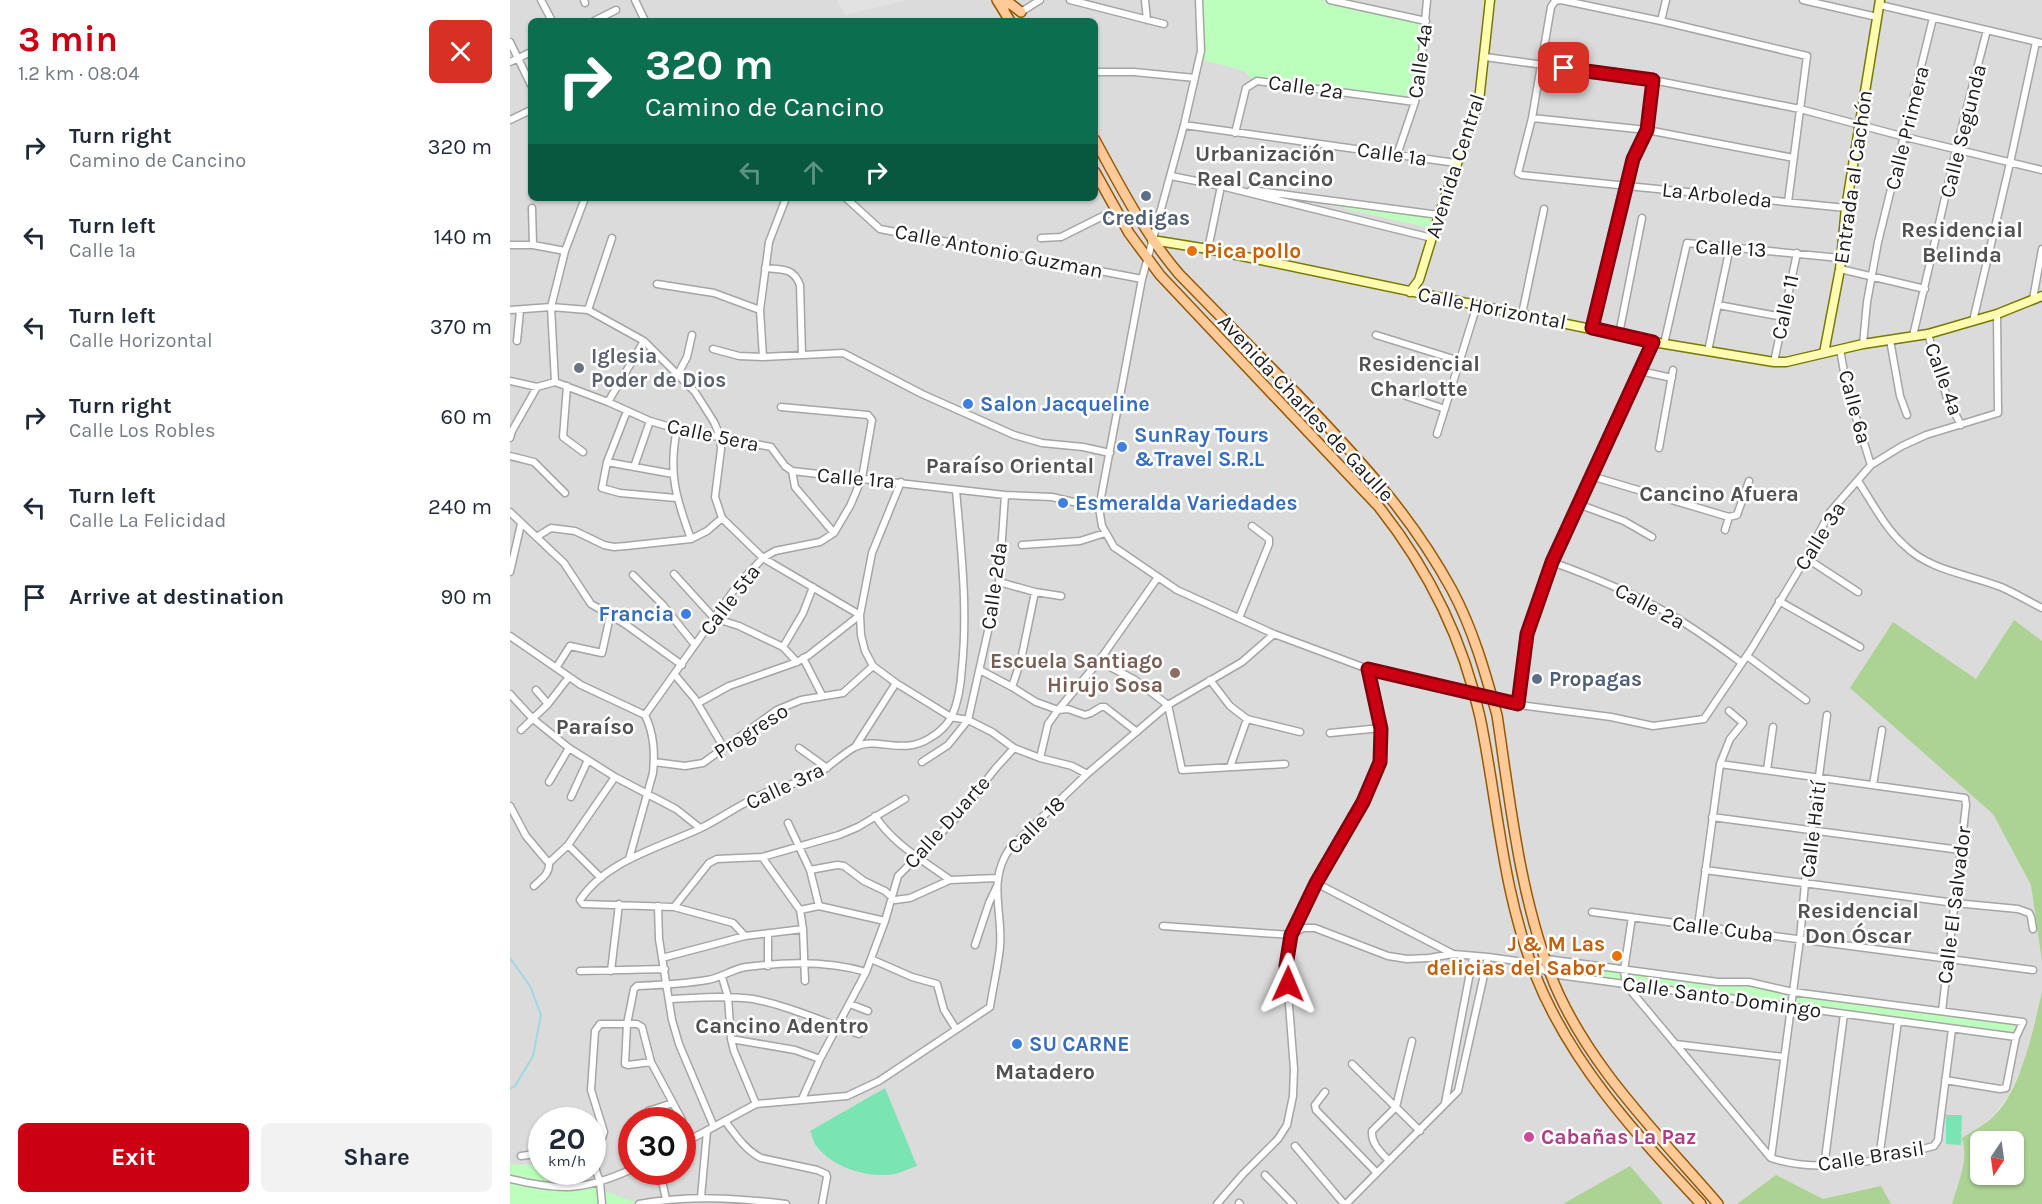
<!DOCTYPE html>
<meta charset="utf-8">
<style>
body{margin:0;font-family:Karla,sans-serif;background:#f2f2f3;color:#1f2937;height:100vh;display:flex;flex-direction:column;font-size:22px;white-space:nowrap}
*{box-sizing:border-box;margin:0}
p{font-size:20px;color:#747a83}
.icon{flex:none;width:33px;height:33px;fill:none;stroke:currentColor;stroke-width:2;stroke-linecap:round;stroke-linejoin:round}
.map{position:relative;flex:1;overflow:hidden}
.drawer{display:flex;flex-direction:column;background:#fff;width:510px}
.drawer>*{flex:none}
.top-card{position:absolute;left:18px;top:18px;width:570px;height:183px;border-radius:9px;box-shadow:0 2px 4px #0004;background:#0b6e4f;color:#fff;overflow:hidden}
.needle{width:39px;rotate:193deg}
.controls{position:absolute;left:1460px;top:1131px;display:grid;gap:12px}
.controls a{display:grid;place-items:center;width:54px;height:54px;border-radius:9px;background:#fff;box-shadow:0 2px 4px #0004;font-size:30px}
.speed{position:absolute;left:18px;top:1107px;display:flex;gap:12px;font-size:30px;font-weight:700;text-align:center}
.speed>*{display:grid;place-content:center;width:78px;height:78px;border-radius:50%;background:#fff;box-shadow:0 2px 4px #0004;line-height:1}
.speed small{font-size:15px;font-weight:400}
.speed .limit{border:9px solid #d22;background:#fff;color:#111}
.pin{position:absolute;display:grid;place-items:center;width:51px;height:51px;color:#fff;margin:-26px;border-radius:12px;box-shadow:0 3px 9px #0006}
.me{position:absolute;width:66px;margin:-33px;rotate:1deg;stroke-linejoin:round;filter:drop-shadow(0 0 4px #0008)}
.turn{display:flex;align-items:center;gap:21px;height:126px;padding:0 18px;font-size:27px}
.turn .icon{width:78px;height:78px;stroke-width:2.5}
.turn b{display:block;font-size:42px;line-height:51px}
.lanes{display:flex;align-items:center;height:57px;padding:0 18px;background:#0003;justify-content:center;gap:30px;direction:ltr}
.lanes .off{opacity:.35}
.round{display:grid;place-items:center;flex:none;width:63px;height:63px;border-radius:9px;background:#f2f2f3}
.summary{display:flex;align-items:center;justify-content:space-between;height:102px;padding:0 18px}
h1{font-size:36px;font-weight:700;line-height:45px;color:#cb0012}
.cta{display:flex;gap:12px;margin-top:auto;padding:12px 18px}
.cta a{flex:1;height:69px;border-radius:9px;background:#cb0012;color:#fff;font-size:24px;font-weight:700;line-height:69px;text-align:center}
.cta a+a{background:#f2f2f3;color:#1f2937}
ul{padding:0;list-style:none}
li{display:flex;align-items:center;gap:18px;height:90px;padding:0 18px}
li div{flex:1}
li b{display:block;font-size:22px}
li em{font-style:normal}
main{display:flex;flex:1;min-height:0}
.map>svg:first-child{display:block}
.residential{fill:#dcdbdb;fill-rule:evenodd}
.forest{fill:#acd294;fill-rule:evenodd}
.park{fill:#bcfebc}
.pitch{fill:#7ae5b2}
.parking{fill:#e2e2e2}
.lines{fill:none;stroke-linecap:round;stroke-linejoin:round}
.stream{stroke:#9fd8e1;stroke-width:2}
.street-casing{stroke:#a5a5a5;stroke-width:9}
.secondary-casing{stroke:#777900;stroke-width:11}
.primary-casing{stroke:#975800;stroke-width:12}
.street{stroke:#fff;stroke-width:6}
.secondary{stroke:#fffcb2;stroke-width:8}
.primary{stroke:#ffca98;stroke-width:9}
.route-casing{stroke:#84000c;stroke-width:15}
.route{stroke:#cb0012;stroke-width:10}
.service-dot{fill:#5c6f8a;stroke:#fff;stroke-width:2}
.food-dot{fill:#e8710a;stroke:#fff;stroke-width:2}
.worship-dot{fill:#6b7280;stroke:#fff;stroke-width:2}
.shop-dot{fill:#3f7fe0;stroke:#fff;stroke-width:2}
.education-dot{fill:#8d6e63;stroke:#fff;stroke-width:2}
.hotel-dot{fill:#d1479c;stroke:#fff;stroke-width:2}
.labels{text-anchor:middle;stroke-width:5;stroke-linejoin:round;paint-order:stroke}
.street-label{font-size:21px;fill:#1e1e1e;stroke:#fff}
.service-label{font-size:21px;font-weight:bold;fill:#4e5e75;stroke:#fff}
.food-label{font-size:21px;font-weight:bold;fill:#c56008;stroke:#fff;text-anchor:start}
.worship-label{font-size:21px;font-weight:bold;fill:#5b616d;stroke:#fff;text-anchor:start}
.shop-label{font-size:21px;font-weight:bold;fill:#366cbe;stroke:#fff;text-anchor:start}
.education-label{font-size:21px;font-weight:bold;fill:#785e54;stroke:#fff;text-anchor:end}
.hotel-label{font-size:21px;font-weight:bold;fill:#b23c85;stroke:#fff;text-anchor:start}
.neighbourhood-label{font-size:22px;font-weight:bold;fill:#515151;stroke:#fff}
</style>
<main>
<section class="drawer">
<div class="summary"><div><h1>3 min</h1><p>1.2 km · 08:04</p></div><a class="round" style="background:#d93025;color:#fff"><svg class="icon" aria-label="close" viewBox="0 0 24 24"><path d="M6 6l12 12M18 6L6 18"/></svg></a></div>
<ul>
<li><svg class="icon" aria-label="right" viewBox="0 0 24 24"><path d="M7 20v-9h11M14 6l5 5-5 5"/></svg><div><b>Turn right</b><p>Camino de Cancino</p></div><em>320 m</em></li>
<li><svg class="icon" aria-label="left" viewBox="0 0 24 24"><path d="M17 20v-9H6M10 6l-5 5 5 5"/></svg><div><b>Turn left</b><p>Calle 1a</p></div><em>140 m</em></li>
<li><svg class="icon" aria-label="left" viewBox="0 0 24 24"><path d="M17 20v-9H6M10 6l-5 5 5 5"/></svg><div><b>Turn left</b><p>Calle Horizontal</p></div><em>370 m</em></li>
<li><svg class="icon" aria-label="right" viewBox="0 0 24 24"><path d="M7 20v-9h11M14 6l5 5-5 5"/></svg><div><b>Turn right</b><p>Calle Los Robles</p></div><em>60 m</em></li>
<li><svg class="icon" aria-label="left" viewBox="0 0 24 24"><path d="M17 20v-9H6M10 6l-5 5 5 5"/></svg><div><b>Turn left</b><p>Calle La Felicidad</p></div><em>240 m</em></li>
<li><svg class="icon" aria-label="arrive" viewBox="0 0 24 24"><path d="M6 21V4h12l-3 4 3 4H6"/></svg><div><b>Arrive at destination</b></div><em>90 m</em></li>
</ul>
<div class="cta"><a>Exit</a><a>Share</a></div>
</section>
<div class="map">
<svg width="1532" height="1204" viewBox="0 0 1532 1204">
<rect width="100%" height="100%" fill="#f0eae3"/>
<path class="residential" d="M0,0h1532v852l-10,40 10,70v29l-17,69 -15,33 -17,24 -20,14 -18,73h-1445zM21,21h564v177h-564zM32,1120h50v52h-50zM122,1120h50v52h-50z"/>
<path class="forest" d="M1504,620l28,21v321l-11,-77 -38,-71 -143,-126 43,-66 83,57z
M1532,991v213h-90c6,-21 17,-44 10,-66 10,-7 22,-13 31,-21 29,-28 40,-88 49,-126zM1470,1142h33v32h-33z
M1120,1166l33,38h-100z
M1266,1175l47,24 58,-13 10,18h-154z"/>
<path class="park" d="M691,0h119l103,24 -5,62 -5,16 -162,-24 -6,-7 -42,-11z
M755,190l171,22 -6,16z
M1038,960l473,63 -6,12 -463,-62z
M0,1164l30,2 2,6h12l85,32h-129z"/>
<path class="pitch" d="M375,1088l32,78c-7,2 -14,6 -22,8 -26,5 -65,-7 -80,-30 -2,-4 -3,-9 -5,-13z
M1436,1115h16l-1,30 -15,-1z"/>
<path class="parking" d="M327,0h70l-62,15z"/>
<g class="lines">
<path class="stream" d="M0,958l20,28 11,29 -8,41 -18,30 -5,3"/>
<defs>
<path id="street" d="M31,0l11,21
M74,0l1,3
M125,0l10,21
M560,0l94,24
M635,0l2,20
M820,0l96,21
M1293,0l74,17
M1370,5l162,38
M511,12l19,-12
M84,21l22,-11
M1151,21l5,-21
M0,42l21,43
M975,57l168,23 147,29 105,28 137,33
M0,62l21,-10
M585,72h39l61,6
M1022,118l115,12 147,28
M0,120l21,-10
M674,125l272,38
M725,133l11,-45 11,-7 158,21
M887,155l18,-53 4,-17 8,-85
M661,176l50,10 211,52
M741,190l188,25
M336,198l34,31 262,50 42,-154 17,-74 -2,-51
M1278,202l19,-146 -146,-35 -100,-21 -6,1 -4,6 -19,111 -14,55 4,2c108,11 216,23 324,33
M22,208l1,37
M531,238l20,-1 54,-27
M0,245h23l32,6
M698,249l13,-63
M255,268c17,2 28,-1 35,17l2,70
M1330,269l85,20
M632,279l-43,229 3,18 12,21 63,43 97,44 94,35 159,37 84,11 42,9 51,-7 48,-71 54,-90 24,-46 41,-47 31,-19 24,-11 72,-22 -1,-99
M147,284l57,9 46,17
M1523,299l9,-50
M1208,305l65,12
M0,310l41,-3 37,3 56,31 51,51 19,30 6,14 1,13 -6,48 7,21 41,40 97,57 1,20 4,16 8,15 23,17 55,34 17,3 24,12 22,16 26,10 32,8 15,8
M78,310l24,-72
M1012,314l22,-105
M1463,321l37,-158 26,-121
M1082,328l41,-169 14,-29 6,-50
M1109,334l23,-116
M1418,334l19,64 14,27
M866,335l84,26
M1403,336l43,-186 31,-120
M1380,340l10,56 7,19
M7,341l3,-30
M1154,344l23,-101 153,15
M1353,344l4,-42 11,-60 55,-224
M203,349l26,7 24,1 80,-4 79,41 92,41 28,8 41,4 27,6
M1330,349l7,40 24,76
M1198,351l22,-104
M253,357l-3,-47 9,-68 17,-44
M1264,362l23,-109
M1130,371l32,7
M168,374l9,-17 5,-22
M0,381l27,6 18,-5
M45,382l53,20 42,19 27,8 94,18 14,19 7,5 3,16 39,46
M45,382l-4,-75 14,-56 20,-53
M57,386l-4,51 20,15
M896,396l39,13
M98,402l36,-61
M117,411l-20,51 -5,26 18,5 56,5
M167,429c-9,44 -1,69 14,110
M927,434l40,-129
M0,438l2,-7 25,-44
M1149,448l14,-78
M0,456l24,6 31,31
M97,462l66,12
M124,467l16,-46
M282,471l213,24 47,2 47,11
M1081,476l138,41 -4,13
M1348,481c14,21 27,47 46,64 26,26 64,29 97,42 14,6 27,14 41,21
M1068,504l46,17 28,16
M0,512l54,51 27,41 34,20 57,41
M1219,517l8,-2 12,-34
M28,536l13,-8 24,3 29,14 10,2 12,-1 65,-7 16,-8 15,-13
M512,545l58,-4 25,-8
M1296,558l52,34
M1042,562c42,15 82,32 121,54 24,14 47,31 69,47
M0,572l11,-48
M164,574l40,44 25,8 44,21 14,15
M123,575l29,29 33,41
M489,582l36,10 26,4
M1269,601l81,46
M729,618l30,-74v-5l-17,-13
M0,636l71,49 64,30c9,19 10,37 8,58l-24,86
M273,647l20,-34 10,-26
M1237,656l59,44
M293,658l19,37
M589,661l36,19 33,25 14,65 103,-6
M46,668l14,-22 32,7 8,-37
M470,670l32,17 24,15 22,8 10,-1 17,6 6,-2 10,-6h4l32,25
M165,675l20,24 29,49
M700,680l20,26 17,13 53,13
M502,687l9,-27 14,-68
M26,690l12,14
M0,694l22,24 37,30 46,29 61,32 24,19
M188,703l31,-17 68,-24 12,-7 51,-40 12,-62 29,-71
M1008,704l9,-70 25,-72 101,-220
M135,715l94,-132 24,-25 12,-7 45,-9 14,-9 16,-27 12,-28 10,-58 -4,-5 -87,-8
M11,730l27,-26 21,-27
M820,733l51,-5
M345,747l41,-64
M289,748l28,20
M530,758l8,-34 10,-14 41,-49 59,-84
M144,762l31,4 18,-3 74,-53 24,-10 42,-7 30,-27
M412,762l26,-17 20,-25 31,-138 6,-87
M1210,764l245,34 1,7 -24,206
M720,767l17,-48
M1257,770l6,-43
M39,782l20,-34
M1363,785l9,-55
M61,797l17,-37
M0,806l16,30 21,25h4l17,-16 47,-68
M365,816c19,29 48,44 75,64
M1202,817l248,33
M278,823l22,47 9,36
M58,845l33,33
M252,857l38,53 3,19 2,52
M300,870l27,-5 7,1 20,15 21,10 10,9 15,-2 40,-18 47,-2
M1195,870l250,33 63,6 11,4 2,4 2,12
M806,883l137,71
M24,886c8,-8 16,-12 15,-24
M148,906l1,33 13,81 7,24 35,83
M164,907l35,-44 8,-4 45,-2 77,-22 19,-8 47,-28
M290,910l19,-4 66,15
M1082,912l441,58
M1122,917l-8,53 2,15 145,173c53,17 110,2 163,-12l4,-6 1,-9 13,-102
M653,926l128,9 12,-7h12l73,28 19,3 22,-1 24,-4 35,3 43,6 20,11 465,63
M1188,926l22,-162 10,-25 13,-16 -14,-12
M235,936l-12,-13 -59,-16 -91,-3 -3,-4c26,-39 78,-52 119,-71 23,-11 44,-27 68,-37 14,-6 29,-8 43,-14 17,-8 29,-22 45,-31 23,-11 47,9 75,-9 9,-5 17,-13 22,-22 7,-16 9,-32 10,-49 6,-60 -1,-118 -6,-177
M465,945l14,-42 8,-17
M152,958l83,-22 58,-7
M361,959l41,18 25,7 7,26 12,19
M1021,963l15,-4 172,23h31l44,10 230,30 -7,15 -10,51 -6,1 -55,-9
M258,966v-33
M70,971l85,-2
M101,971l8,-67
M212,977l6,20 3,42 3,12 22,53
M159,999c27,-1 56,-4 84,0 36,7 71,23 106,35
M340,1004l18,7
M221,1039l64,11 25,9
M1165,1044l109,13
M141,1062l-23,3 -3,-1 2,-40 7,-35 3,-3c23,-1 47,-2 70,-6 14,-2 25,-11 39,-13 38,-5 84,-6 120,5
M842,1064l68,67
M815,1092l-10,13 1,5 61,63
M292,1099l18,-40 46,-87 19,-51 13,-45 62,-62 35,-45 19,-21
M935,1103l28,-146
M138,1111l25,-8
M215,1121c10,13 20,29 36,37l56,12 9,4 1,3 -5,27
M172,1122l9,17
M82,1142l10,-4 2,-6 -13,-42 4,-59 5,-7h37l5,3 9,35 31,58
M172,1144l74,-40 91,-8 32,-15 111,-74c3,-20 8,-40 10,-60 3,-36 -13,-66 10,-99l77,-74 81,-69 74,-43 32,-28
M785,1146l49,58
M11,1156l21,-3
M1261,1158l29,-219 5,-56 22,-168
M82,1159l8,23 2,22
M1369,1159l19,-138
M879,1161c-8,-9 -18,-17 -17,-30l24,-24 16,-66
M1314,1167l20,-153
M150,1172l6,27
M755,1175l28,29
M0,1179c51,12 74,12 122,-10
M191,1197l6,-66
M729,1203l1,1
M129,1204c49,-9 98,-6 147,0
M707,1204l26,-30 35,-35 9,-14 6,-29 1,-27 -8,-103 5,-31 25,-52 47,-81 17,-40 1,-34 -13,-59
M836,1204l112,-113 30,-134"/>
<path id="secondary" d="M642,240l56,9 445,93 121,20h12l77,-18 65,-10 69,-20 45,-18
M900,292l9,-12 20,-65 40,-114 11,-101
M1314,353l16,-84 6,-61 34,-208"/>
<path id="primary" d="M487,0l13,21
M494,10v-7l4,-1 13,10
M585,140c25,46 49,93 84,134 39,40 78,80 118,120 60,63 113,119 155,196 21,39 33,82 45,125 13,86 22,175 53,258 33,88 108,161 168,231
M585,172l34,61 31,42 219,232c49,62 84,132 101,210 18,87 22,173 55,257 35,89 101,160 166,230"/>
</defs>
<use href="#street" class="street-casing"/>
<use href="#secondary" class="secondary-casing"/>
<use href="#primary" class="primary-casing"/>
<use href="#street" class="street"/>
<use href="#secondary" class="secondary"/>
<use href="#primary" class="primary"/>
</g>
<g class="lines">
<defs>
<path id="route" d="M778,984l-2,-18 5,-31 25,-52 47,-81 17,-40 1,-33 -13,-60 150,35 9,-70 25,-72 101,-220 -61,-14 41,-169 14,-29 6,-50 -89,-12"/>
</defs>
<use href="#route" class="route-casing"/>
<use href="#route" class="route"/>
</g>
<g class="service-dot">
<circle cx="636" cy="196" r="6"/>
<circle cx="1027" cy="679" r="6"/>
</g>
<g class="food-dot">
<circle cx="682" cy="251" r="6"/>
<circle cx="1107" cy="956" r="6"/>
</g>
<circle class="worship-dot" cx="69" cy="368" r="6"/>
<g class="shop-dot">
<circle cx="458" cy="404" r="6"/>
<circle cx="612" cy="447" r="6"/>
<circle cx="553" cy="503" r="6"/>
<circle cx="176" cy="614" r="6"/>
<circle cx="507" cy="1044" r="6"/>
</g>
<circle class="education-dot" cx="665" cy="673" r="6"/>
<circle class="hotel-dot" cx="1019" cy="1137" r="6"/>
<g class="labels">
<g class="street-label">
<text transform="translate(910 61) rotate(-82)" y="7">Calle 4a</text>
<text transform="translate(796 87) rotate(8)" y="7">Calle 2a</text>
<text transform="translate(1397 128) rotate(-76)" y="7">Calle Primera</text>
<text transform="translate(1453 131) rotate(-76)" y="7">Calle Segunda</text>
<text transform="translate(882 154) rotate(8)" y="7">Calle 1a</text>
<text transform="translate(945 166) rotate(-72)" y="7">Avenida Central</text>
<text transform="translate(1343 177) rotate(-82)" y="7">Entrada al Cachón</text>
<text transform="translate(1207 195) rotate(6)" y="7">La Arboleda</text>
<text transform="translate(1221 248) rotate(3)" y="7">Calle 13</text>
<text transform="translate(489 251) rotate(11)" y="7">Calle Antonio Guzman</text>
<text transform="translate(1275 307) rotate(-78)" y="7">Calle 11</text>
<text transform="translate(982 308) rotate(11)" y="7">Calle Horizontal</text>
<text transform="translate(1434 379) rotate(70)" y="7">Calle 4a</text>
<text transform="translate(1345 407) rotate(75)" y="7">Calle 6a</text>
<text transform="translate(796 408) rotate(47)" y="7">Avenida Charles de Gaulle</text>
<text transform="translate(203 435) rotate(12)" y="7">Calle 5era</text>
<text transform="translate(346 478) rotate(5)" y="7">Calle 1ra</text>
<text transform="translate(1310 536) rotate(-58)" y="7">Calle 3a</text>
<text transform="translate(484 586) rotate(-82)" y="7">Calle 2da</text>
<text transform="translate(220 600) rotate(-52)" y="7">Calle 5ta</text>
<text transform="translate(1140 606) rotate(28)" y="7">Calle 2a</text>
<text transform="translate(241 731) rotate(-33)" y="7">Progreso</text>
<text transform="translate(275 786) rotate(-25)" y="7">Calle 3ra</text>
<text transform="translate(437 822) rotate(-48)" y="7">Calle Duarte</text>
<text transform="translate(526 825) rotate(-45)" y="7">Calle 18</text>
<text transform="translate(1303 829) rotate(-83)" y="7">Calle Haití</text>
<text transform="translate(1444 905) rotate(-83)" y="7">Calle El Salvador</text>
<text transform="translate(1213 929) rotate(7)" y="7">Calle Cuba</text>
<text transform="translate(1212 997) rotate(8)" y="7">Calle Santo Domingo</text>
<text transform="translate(1361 1156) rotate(-9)" y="7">Calle Brasil</text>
</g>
<g class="service-label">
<text x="636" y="225">Credigas</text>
<text x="1039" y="686" text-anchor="start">Propagas</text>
</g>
<g class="food-label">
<text x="694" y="258">Pica pollo</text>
<text x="1095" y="951" text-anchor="end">J &amp; M Las<tspan x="1095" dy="24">delicias del Sabor</tspan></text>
</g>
<g class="worship-label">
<text x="81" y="363">Iglesia<tspan x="81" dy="24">Poder de Dios</tspan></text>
</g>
<g class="shop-label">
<text x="470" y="411">Salon Jacqueline</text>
<text x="624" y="442">SunRay Tours<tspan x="624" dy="24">&amp;Travel S.R.L</tspan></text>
<text x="565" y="510">Esmeralda Variedades</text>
<text x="164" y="621" text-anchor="end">Francia</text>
<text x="519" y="1051">SU CARNE</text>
</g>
<g class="education-label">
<text x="653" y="668">Escuela Santiago<tspan x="653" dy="24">Hirujo Sosa</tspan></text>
</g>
<g class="hotel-label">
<text x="1031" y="1144">Cabañas La Paz</text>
</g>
<g class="neighbourhood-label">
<text x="755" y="161">Urbanización<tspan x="755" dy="25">Real Cancino</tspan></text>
<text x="1452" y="237">Residencial<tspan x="1452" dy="25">Belinda</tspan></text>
<text x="909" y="371">Residencial<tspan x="909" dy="25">Charlotte</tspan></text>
<text x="500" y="473">Paraíso Oriental</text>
<text x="1209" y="501">Cancino Afuera</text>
<text x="85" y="734">Paraíso</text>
<text x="1348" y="918">Residencial<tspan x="1348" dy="25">Don Óscar</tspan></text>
<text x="272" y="1033">Cancino Adentro</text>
<text x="535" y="1079">Matadero</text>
</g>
</g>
</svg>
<div class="controls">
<a><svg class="needle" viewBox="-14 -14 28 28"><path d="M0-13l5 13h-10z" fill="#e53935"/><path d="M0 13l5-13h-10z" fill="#747a83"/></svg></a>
</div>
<div class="speed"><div>20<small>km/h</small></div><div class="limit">30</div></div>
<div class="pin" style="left:1054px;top:68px;background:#d93025"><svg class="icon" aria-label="arrive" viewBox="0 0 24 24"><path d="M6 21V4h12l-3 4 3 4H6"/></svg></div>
<svg class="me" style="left:778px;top:984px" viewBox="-20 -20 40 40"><path d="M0-17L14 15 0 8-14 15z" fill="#cb0012" stroke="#fff" stroke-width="4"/></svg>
<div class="top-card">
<div class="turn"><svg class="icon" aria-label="right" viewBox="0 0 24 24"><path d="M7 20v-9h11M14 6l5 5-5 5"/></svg><div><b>320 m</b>Camino de Cancino</div></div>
<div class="lanes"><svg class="icon off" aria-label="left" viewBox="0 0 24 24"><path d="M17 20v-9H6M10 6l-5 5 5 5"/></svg><svg class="icon off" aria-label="ahead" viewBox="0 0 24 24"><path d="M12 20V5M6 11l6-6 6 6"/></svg><svg class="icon" aria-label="right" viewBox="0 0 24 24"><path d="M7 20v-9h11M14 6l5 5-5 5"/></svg></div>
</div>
</div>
</main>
